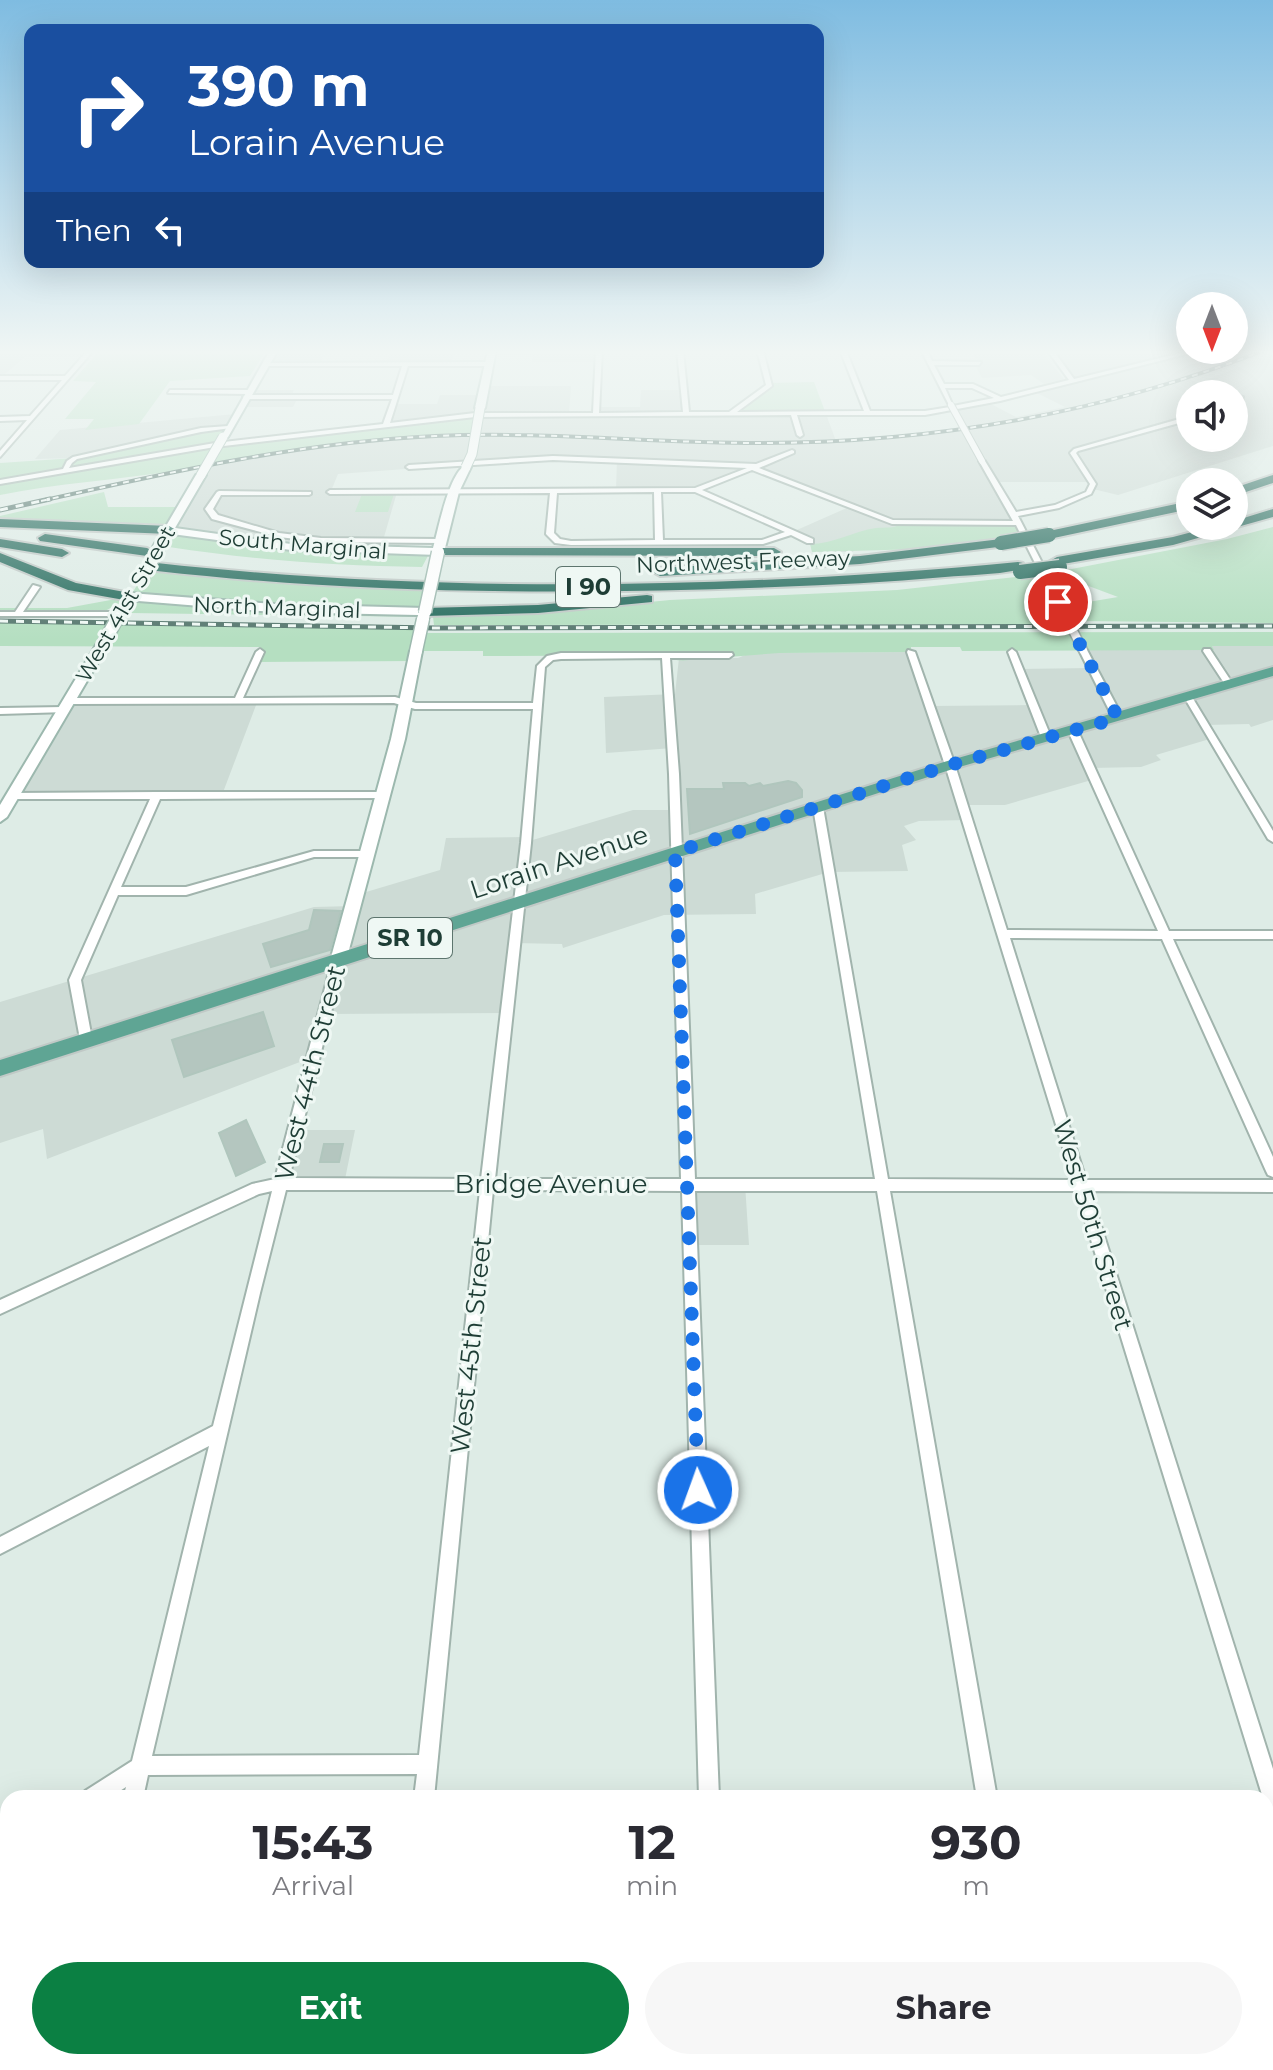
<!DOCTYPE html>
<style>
body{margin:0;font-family:Montserrat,sans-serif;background:#f7f7f7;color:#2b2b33;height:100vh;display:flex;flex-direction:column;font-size:30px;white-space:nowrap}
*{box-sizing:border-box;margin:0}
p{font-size:26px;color:#7c7c81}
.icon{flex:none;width:44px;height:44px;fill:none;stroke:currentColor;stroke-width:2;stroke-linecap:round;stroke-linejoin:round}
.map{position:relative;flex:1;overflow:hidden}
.details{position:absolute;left:0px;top:1790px;width:1274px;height:280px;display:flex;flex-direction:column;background:#fff;border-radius:24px 24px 0 0;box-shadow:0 8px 32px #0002}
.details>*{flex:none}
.guide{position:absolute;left:24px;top:24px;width:800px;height:244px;border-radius:16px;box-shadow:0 8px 32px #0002;background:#1a4fa0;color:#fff;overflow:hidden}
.needle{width:52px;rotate:180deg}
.controls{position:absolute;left:1176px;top:292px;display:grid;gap:16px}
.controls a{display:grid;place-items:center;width:72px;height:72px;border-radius:50%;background:#fff;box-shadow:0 8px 32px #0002;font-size:40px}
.pin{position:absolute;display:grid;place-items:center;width:68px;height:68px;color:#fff;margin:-34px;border:4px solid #fff;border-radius:50%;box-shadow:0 2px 8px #0007}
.me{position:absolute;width:88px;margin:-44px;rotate:358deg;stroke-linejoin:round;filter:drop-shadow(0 0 6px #0008)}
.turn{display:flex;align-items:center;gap:28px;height:168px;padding:0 32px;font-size:36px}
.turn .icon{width:104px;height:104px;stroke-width:2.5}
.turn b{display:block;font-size:56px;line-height:68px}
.then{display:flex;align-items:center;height:76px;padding:0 32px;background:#0003;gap:16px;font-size:30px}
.eta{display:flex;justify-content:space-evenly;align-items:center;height:136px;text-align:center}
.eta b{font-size:48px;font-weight:700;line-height:56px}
.cta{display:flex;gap:16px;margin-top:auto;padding:16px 32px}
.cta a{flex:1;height:92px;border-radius:48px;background:#0b8043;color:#fff;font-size:32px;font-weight:700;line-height:92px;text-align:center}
.cta a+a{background:#f7f7f7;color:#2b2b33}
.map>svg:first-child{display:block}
.built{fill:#cddbd5;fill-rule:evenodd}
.green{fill:#b5dfc1}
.building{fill:#b4c6bf;stroke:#b0c6bd;stroke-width:2}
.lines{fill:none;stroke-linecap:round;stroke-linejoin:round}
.street-casing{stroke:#a1b4ad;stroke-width:4}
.secondary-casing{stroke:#9cb8ae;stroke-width:4}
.primary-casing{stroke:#c0c9c6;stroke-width:4}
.highway-casing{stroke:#c0c9c6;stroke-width:4}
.street{fill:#fff;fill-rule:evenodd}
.secondary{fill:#fff;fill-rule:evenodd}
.primary{fill:#5fa594;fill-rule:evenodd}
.highway{fill:#276c5e;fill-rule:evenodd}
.rail-far1-casing{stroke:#587970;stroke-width:4}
.rail-casing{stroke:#587970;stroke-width:5}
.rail-far1{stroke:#eff8f4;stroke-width:2;stroke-dasharray:6;stroke-linecap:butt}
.rail{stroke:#eff8f4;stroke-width:3;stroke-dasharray:8;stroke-linecap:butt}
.street-bridge-far1-casing{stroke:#a1b4ad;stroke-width:8;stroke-linecap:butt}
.street-bridge-casing{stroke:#a1b4ad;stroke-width:11;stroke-linecap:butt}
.secondary-bridge-far1-casing{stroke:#9cb8ae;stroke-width:11;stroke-linecap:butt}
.secondary-bridge-casing{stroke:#9cb8ae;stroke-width:15;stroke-linecap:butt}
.highway-bridge-casing{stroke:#c0c9c6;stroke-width:17;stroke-linecap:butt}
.street-bridge-far1{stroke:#fff;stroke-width:6}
.street-bridge{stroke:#fff;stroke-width:8}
.secondary-bridge-far1{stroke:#fff;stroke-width:9}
.secondary-bridge{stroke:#fff;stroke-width:12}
.highway-bridge{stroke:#276c5e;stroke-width:14}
.route{stroke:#1a73e8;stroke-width:14;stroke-dasharray:0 25.2}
.labels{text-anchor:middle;stroke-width:6;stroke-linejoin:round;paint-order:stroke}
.far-street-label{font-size:22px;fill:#1e3d35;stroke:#eff8f4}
.shield{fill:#eff8f4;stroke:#5d756e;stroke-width:2}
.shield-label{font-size:24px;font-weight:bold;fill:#1e3d35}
.street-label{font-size:26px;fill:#1e3d35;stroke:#eff8f4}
</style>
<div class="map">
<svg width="1273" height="2070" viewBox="0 0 1273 2070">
<rect width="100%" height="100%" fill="#deece6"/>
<path class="built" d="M0,350h91l-5,7h-61l-25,21z
M274,350h52l-7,15h-53z
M391,350h64l-4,14h-65z
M492,350h107l-1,12h-66l1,-7h-42z
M971,350h69l24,29 -20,5 -13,-9 -49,3 -8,-15 4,-1z
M1050,350h210l-75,27 13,6 75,-29v92l-155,49 -25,-6 -1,-7h-97l23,41 -116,1 -50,28h-40l-2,-11 -20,-8 59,-26 -96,-39 -57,22h-80l1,-30 -64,-2 -215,16 -7,17 66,1 -17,59 -89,-4 -122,-17 37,-64 132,-23 138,-10 -90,-8 7,-21h44l3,-9h42l3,-9h86l-2,28 27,1 1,-8h43l1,-17h41l4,24h140l10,27 34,-2 93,-11 -9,-19 33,-7 29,15 49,-10 -32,-16 39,-9zM1190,394h44v44h-44z
M251,390h43l-3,6 7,1 -5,10h-53z
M236,414l-8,14 -153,30 -40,1 25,-29z
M1212,646h61v74l-22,7 -2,-3 -43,1 7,13 -57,17 5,5 -20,7 -50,1 4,11 -90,26h-42l4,15 -48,1 -15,5 12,14 -14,5 6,26 -79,1 -74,22 1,20 -92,1 -101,33 -1,-4 -48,-1 -8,70 -181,1 -12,43 -266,102 -4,-30 -43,14v-141l314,-95 39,-1 3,-11 84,-25 6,-32 80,-1v5l107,-32h42l-2,-62 -67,5 -2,-56 71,-3 4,-36h59l12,-5 161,-1 19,54 102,-1 -13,-36 72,-1 -8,-18h130z
M258,700l-36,95 -210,1 57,-95z
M296,1130h59l-11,54h-61z
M686,1183l59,1 4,61h-60z"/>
<path class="green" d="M100,350h166l-16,26 -80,5 -31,43 -54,6 9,-11h-29l31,-37 -23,-1z
M814,382l12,32h-96l39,-27 -1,-4z
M479,415l-3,18c-102,1 -201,22 -301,38 -59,9 -117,12 -175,24v-32l75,-5 123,-27 30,-3 -9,17z
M104,492l4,15h74l-13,22 122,18 139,5 -8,15c-85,-1 -168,-7 -253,-20l-8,-3 7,-13 -168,-8v-7z
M362,494h32l-6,18h-33z
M1018,523l8,16 -104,10 -110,3 -2,-8c23,0 44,-13 66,-16 10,-1 16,1 26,-4z
M1273,527v96l-194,-2 -9,-16 48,-8 -32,-12 -15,7h-26l16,32 -627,1 -1,-8 -303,-4 3,-7 -17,-1 -11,6h-105v-3h67l49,-9 144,11 -130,-13 19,-32 282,21 -6,26 -11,1h122l134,-13 227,-10 138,-15 8,14 16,-1 7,-7h-10l-5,-8 176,-34z
M0,622l422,6 -1,5 852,-1v14h-61l2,4 -252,1 -2,-4h-49v5l-132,1 -103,8 42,-6 -235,1v-5h-66l-3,10 -159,1 6,-15 -261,-1z"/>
<path class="building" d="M788,781l8,2 6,7v7l-112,37 -3,-45h37l-1,-6h22l4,3 11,-3 3,3z
M314,910l27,1 -11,39 -59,17 -8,-23 46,-14z
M263,1012l11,34 -90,31 -12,-37z
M246,1120l19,42 -29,14 -17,-43z
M324,1144h19l-4,18h-19z"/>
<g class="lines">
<defs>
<path id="street" d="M88,350h6l-94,107v-6l27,-31 -27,1v-4l30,-1 32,-36h-62v-4h65z
M596,350h6l-3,63 84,-1 -6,-62h6l6,62h40l37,-27 -9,-35h6l9,36 -35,26 127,-1 -24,-61h6l24,61h55l25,-4 -29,-57h6l5,11 49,1 -2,3h-45l10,19h29l28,13 68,-17 -22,-30h6l21,29 119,-29h10l-203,51 -75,14h-128l6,20 -3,2 -3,-2 -6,-20 -316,2 -260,30 -215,37v-4l63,-11 4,-8 6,-4 128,-29 27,-2 3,2 -30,4 -124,27 -5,4 -3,5 146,-25 168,-19 9,-25h-146l-3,-2 3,-2h147l9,-29h-138l2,-3 223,-1 3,2 -3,2h-81l-18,57 85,-10h118zM945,388h27l22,10 -41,8z
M170,390h79l3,2 -3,2 -81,-1z
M1238,396l5,1 -1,6 -8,5z
M1190,416v4l-112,31 -2,2 20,31 -5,10 -32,14 -41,8 54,105 -4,2 -4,-2 -48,-96 -124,-1 -140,-54 -50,20 111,49v4h-6l-16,-8 -28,9 -192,1 -16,-2 -9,-9 4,-41 -220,1 -3,-2 3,-2 365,-2 52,-20 -194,-8 -144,9 -3,-2 3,-2 144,-9 203,8 36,-14 2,1v2l-35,15 134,52 120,1 -34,-60 1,-1 5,1 31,51 39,-7 31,-13 4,-8 -20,-31 4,-4zM654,492l1,48 -84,1 -11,-2 -6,-6 3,-40zM661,492h34l90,40 -23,8h-99z
M219,491l92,1v2l-2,1h-88l-8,14 5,6 61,18 42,5 120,1 4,2 -4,2 -120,-1 -42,-5 -67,-18 -7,-10 12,-17z
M33,585l7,2 -17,25h97l4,2 -4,2h-120v-4h15z
M1080,648l7,2 36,68 -2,2h-6l-2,-2 -34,-68z
M260,649l4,3 -21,46 152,-1 21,6h117l4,-37 10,-10 14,-3h171l1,2 -4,3h-59l9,116 16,405h180l-62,-372 5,-3 5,3 65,372 185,1 -128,-415 -38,-113 1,-2 7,2 40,113 52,165 151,1 -90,-200 5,-3 5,3 91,200h104v8h-100l100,218v20l-5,-2 -2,-4 -104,-232 -152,-1 76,242h187v12l-183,-1 183,578v40l-7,-3v-8h-3l-187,-607h-186l107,607h-20l-100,-607h-182l24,607h-20l-17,-607 -189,-1 -59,608h-20l3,-24 -269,1 -5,23h-20l3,-11 -17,11h-27l3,-7 47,-30 77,-315 -209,108v-17l213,-111 59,-235 -13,3 -259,120v-14l252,-116 23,-5 57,-218 6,-4 6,4 -55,217 192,1 40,-336 12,-134h-118l-21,-6 -325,1 -4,-3 4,-3h166l21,-46zM662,658l7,116 12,405h-186l36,-336 14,-176 8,-7 8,-1zM286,1190h194l-61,565 -267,1 108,-463z
M1012,649l4,3 35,85 -2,2 -3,1 -5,-3 -33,-85z
M1204,649h6l23,35 -1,2h-6l-23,-35z
M1188,694l4,3 81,134v11l-5,-3 -84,-142z
M64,707l3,1v4l-67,2v-6z
M157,792h226l5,3 -5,3 -223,1 -39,88h65l128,-36h53l5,3 -5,3h-53l-128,38h-68l-37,85 11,59 -2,3h-8l-2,-3 -11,-59 81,-181h-138l-5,-3 5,-3z
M8,1843v21l-8,4v-21z
M57,2062h22l-2,8h-22z
M385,2062h22v8h-22z
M707,2062h22v8h-22z
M1021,2062h22l1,8h-22z"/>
<path id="secondary" d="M270,350h8l-50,87 -8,2z
M488,350h8l-11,58 -5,3 -5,-3z
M466,464l5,3 -12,25 -15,60 -6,3 -147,-5 -119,-16 -4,6 -9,-2 37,-63 5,-3 5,3 -31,53 116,16 142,4c6,-21 15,-72 33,-84z
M130,593l144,11 151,4 6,4 -4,10h-8l-1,-7 -144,-3 -148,-12 -2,-3z
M108,631l6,4 -107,182 -7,5v-17l102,-170z
M416,647l6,4 -17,88 -59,222 -8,6 -8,-6 61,-222 19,-88z"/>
<path id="primary" d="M1273,667v9l-317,92 -956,308v-16l944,-298z"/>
<path id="highway" d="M1273,475v8l-39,13v-8z
M1190,501v8l-141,30 -7,-4 7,-4z
M1273,509v8l-100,28 -116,20 -7,-4 7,-4 116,-20 42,-11h19v-5z
M0,519l169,7 7,4 -7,4 -169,-7z
M45,534l102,14 7,4 -7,4 -107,-15 -2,-3z
M0,539l62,10 7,4 -7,4 -62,-10z
M1001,539l7,4 -2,3 -146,18 -200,12 -7,-4 7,-4 200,-12z
M438,548h336l7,4 -7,4 -341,-1 -2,-3z
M0,553l76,30 54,10 7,4 -7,4 -62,-11 -68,-28z
M1018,562l5,1v6c-25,6 -53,6 -78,8 -57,5 -113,8 -170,10 -206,8 -413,7 -618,-16l-7,-4 7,-4c280,31 580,26 861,-1z
M647,595l5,1v6l-114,11 -113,3 -7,-4 7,-4 113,-3z"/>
</defs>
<use href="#street" class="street-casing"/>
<use href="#secondary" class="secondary-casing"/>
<use href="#primary" class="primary-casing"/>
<use href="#highway" class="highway-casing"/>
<use href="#street" class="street"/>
<use href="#secondary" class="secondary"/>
<use href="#primary" class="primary"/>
<use href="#highway" class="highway"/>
<defs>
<path id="rail-far1" d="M41,501c130,-29 261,-59 394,-65 108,-5 216,7 324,7 173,0 345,-30 506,-93"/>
<path id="rail" d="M0,510l50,-11
M0,621l435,7 838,-2"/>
</defs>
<use href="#rail-far1" class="rail-far1-casing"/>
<use href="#rail" class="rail-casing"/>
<use href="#rail-far1" class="rail-far1"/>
<use href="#rail" class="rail"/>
<defs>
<path id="street-bridge-far1" d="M951,405l31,56"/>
<path id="street-bridge" d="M1068,621l15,29"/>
<path id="secondary-bridge-far1" d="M466,467l6,-13 8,-46
M201,475l22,-38"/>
<path id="secondary-bridge" d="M143,576l18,-32
M425,612l13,-60
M108,635l10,-18
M416,651l7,-32"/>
<path id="highway-bridge" d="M1001,543l48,-8
M1020,572l40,-5"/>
</defs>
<use href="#street-bridge-far1" class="street-bridge-far1-casing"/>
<use href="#street-bridge" class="street-bridge-casing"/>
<use href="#secondary-bridge-far1" class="secondary-bridge-far1-casing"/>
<use href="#secondary-bridge" class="secondary-bridge-casing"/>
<use href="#highway-bridge" class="highway-bridge-casing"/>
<use href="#street-bridge-far1" class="street-bridge-far1"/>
<use href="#street-bridge" class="street-bridge"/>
<use href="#secondary-bridge-far1" class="secondary-bridge-far1"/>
<use href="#secondary-bridge" class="secondary-bridge"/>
<use href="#highway-bridge" class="highway-bridge"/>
</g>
<linearGradient id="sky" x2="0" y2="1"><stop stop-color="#7fbce1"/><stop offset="0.55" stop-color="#f0f6f4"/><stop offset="1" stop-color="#f0f6f4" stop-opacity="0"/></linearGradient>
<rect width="1273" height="640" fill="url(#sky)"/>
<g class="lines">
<path class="route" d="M698,1490l-23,-638 275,-87 168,-47 -60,-116"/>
</g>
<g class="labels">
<g class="far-street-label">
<text transform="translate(303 544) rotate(5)" y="8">South Marginal</text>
<text transform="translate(743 561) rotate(-2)" y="8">Northwest Freeway</text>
<text transform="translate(125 604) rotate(-60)" y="8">West 41st Street</text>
<text transform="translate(277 607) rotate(2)" y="8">North Marginal</text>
</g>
<g class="shield">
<rect x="556" y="567" width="64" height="40" rx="6"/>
<rect x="368" y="918" width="84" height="40" rx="6"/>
</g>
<g class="shield-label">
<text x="588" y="595">I 90</text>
<text x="410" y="946">SR 10</text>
</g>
<g class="street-label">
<text transform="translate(559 862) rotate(-18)" y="9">Lorain Avenue</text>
<text transform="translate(310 1073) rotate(-76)" y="9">West 44th Street</text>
<text x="551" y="1193">Bridge Avenue</text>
<text transform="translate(1093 1225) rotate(73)" y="9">West 50th Street</text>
<text transform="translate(471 1345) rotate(-84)" y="9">West 45th Street</text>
</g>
</g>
</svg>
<div class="controls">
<a><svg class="needle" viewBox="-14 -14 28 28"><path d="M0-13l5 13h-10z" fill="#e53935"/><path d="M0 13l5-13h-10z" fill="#7c7c81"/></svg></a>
<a><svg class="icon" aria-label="sound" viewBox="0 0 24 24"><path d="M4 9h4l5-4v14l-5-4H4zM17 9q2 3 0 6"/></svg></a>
<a><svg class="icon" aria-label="layers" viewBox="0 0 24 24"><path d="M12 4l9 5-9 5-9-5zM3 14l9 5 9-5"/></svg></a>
</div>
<div class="pin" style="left:1058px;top:602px;background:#d93025"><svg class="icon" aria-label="arrive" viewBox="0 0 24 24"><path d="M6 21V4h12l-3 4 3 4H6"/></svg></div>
<svg class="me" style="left:698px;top:1490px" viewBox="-20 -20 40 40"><circle r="17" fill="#1a73e8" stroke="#fff" stroke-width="3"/><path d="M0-11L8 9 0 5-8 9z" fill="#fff"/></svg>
<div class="guide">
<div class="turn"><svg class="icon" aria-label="right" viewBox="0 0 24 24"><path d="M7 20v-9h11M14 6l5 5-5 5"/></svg><div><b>390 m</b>Lorain Avenue</div></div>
<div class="then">Then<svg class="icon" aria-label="left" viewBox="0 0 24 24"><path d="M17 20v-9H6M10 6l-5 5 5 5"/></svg></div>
</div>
<section class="details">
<div class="eta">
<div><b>15:43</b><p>Arrival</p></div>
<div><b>12</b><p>min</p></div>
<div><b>930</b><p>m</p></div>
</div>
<div class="cta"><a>Exit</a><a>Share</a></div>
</section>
</div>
